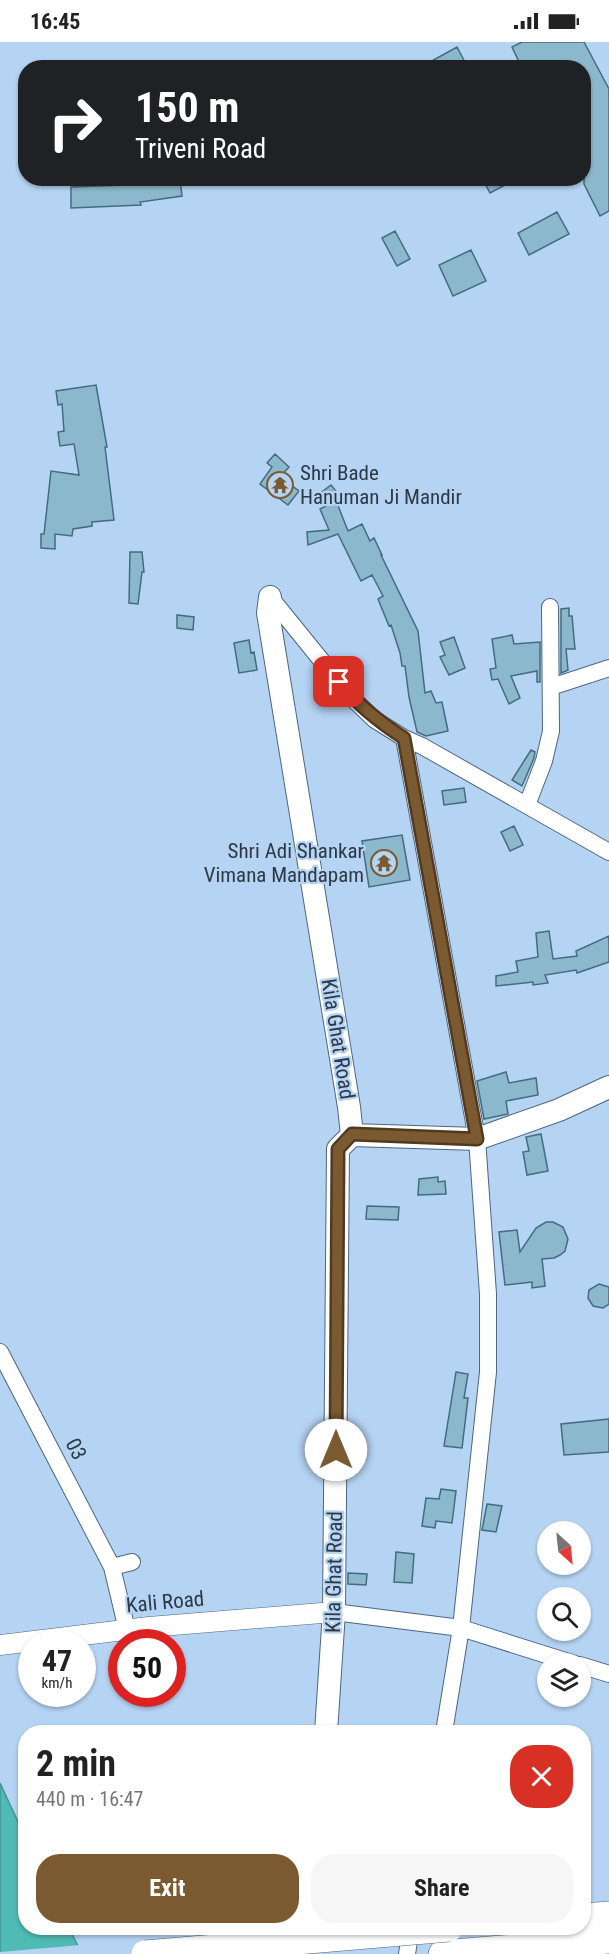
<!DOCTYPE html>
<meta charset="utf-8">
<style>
body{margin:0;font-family:"Roboto Condensed",sans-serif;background:#f6f6f6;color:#222;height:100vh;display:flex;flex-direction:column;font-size:22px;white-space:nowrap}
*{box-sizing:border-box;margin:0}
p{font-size:20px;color:#767676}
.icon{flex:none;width:33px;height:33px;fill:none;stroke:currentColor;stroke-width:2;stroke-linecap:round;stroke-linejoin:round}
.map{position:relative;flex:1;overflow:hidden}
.side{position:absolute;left:18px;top:1683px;width:573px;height:210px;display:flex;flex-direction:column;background:#fff;border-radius:24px;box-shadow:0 2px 4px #0004}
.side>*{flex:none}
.hud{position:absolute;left:18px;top:18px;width:573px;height:126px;border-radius:24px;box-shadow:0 2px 4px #0004;background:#202124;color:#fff;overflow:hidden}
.needle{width:39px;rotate:153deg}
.tools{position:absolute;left:537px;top:1479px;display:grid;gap:12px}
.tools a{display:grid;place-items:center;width:54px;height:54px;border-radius:50%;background:#fff;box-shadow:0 2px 4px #0004;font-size:30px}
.speed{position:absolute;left:18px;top:1587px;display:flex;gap:12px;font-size:30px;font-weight:700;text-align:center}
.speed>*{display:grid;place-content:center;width:78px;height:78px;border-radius:50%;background:#fff;box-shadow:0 2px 4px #0004;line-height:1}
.speed small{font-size:15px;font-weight:400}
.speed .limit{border:9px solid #d22;background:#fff;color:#111}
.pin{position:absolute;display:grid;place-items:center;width:51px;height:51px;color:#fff;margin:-26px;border-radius:12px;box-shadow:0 3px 9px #0006}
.me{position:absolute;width:66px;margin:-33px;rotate:0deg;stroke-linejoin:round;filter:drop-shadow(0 0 4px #0008)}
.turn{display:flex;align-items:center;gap:21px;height:126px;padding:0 18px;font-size:27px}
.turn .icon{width:78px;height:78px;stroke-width:2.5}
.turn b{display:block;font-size:42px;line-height:51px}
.round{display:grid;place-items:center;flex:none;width:63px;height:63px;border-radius:24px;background:#f6f6f6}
.overview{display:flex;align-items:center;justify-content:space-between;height:102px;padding:0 18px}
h1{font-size:36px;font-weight:700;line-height:45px}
.cta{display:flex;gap:12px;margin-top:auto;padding:12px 18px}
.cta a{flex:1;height:69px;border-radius:24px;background:#7b5a31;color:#fff;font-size:24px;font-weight:700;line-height:69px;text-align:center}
.cta a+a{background:#f6f6f6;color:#222}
.status{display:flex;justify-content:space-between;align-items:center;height:42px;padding:0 30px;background:#fff;direction:ltr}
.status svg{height:16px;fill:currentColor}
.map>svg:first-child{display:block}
.water{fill:#50bab4;stroke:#469393;stroke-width:1.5}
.pier{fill:#b5d3f3}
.building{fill:#8cb8cd;stroke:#436c80;stroke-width:1.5}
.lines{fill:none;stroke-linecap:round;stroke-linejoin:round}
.minor-casing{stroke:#4c6783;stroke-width:18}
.tertiary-casing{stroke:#4c6783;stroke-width:21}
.secondary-casing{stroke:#4c6783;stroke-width:24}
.trunk-casing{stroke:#4c6783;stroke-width:28}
.minor{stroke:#fff;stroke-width:16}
.tertiary{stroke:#fff;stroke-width:20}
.secondary{stroke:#fff;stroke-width:22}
.trunk{stroke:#fff;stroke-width:27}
.trunk-bridge-casing{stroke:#4c6783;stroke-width:28;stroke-linecap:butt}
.trunk-bridge{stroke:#fff;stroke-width:27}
.route-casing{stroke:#503a20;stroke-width:15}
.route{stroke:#7b5a31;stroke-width:10}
.labels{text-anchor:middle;stroke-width:4.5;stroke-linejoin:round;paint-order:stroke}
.poi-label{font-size:21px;fill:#2d3946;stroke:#b5d3f3;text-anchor:start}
.street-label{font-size:21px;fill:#2d3946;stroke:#b5d3f3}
</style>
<div class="status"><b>16:45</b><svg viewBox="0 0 49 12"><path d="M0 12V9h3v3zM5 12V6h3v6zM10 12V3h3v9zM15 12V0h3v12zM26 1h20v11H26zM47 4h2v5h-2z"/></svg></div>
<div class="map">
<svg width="609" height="1912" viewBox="0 0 609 1912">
<rect width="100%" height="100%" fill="#b5d3f3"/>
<path class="water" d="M0,1741l25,54 1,91h43l13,26h-82z"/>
<path class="pier" d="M81,1903l4,9h-85v-2z"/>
<path class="building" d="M522,0h62l25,47v122l-9,5 -16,-32v-116h-62l-10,-21z
M457,5l11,21h-49z
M150,136h30l2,18 -42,6 1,3 -70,3v-21l80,-3z
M482,136h36l-28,15z
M557,170l12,22 -40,21 -11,-22z
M395,189l15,28 -13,7 -15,-28z
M471,208l15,31 -33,15 -14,-31z
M96,343l11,62h-2l9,73 -22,2v4l-19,3 -1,7 -17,-2v15l-14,-1v-14h3l7,-63 28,4 -5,-31 -14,2 -2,-14 6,-1 -2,-27 -4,1 -2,-14z
M275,412l14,13 -9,10 19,14 -11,14 -28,-21 12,-17 -5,-4z
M331,443l8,10 -4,3 13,33 14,-7 8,17 4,-3 8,17h-1l37,76 7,62 6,-2 5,12 6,-1 6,29 -22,5 -9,-4 -8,-35 -4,-31h-3l-2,-13 -9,-28 -2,1 -11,-27 5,-3 -11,-21 -11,6 -23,-47 -30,11 -1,-13 22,-2 -9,-21 6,-3 -8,-11z
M130,510h12l2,20h-2l-4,32 -9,-1z
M569,566v8h3l3,33h-9l2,21 -7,3v-64z
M177,573l17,2 -1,13 -16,-2z
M512,593l2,9 26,-2v40h-3v-11l-26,5 9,22 -11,6 -11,-25 -6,1 -2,-11 6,-1 -4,-29z
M454,595l11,31 -16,7 -9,-18 5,-2 -5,-13z
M249,598l2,13 3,-1 3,18 -18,3 -5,-30z
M531,708l4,2 -1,6 -12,28 -10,-6z
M464,746l2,14 -22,3 -2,-14z
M514,784l9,19 -13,6 -9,-19z
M402,793l8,45 -41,7 -7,-46z
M549,889l4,28 24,-3 -1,-5 33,-15v26l-32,11 -1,-3 -31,5 3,8 -15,2v-3l-37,4v-10l22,-4 -2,-11 22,-4 -2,-24z
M506,1030l3,11 27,-5 2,17 -32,6 2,13 -24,5 -7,-38z
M541,1092l7,37 -21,4 -4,-23 6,-1 -3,-14z
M438,1135v5l7,-1 1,13 -28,1 1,-16z
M367,1164l32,1 -1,13 -32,-1z
M546,1180h7l10,5 5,12 -3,12 -5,4 -6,3 -12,1 3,27 -13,2v-6l-27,3 -6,-53 18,-2 3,22 16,-24z
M599,1242l10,3v17l-6,4 -10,-2 -5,-8 1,-8z
M456,1330l12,2 -4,24h4l-6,50 -18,-2z
M609,1377v33l-45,3 -3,-31z
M441,1447l15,2 -4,32 -16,-2 -1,7 -13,-2 4,-28 13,1z
M487,1462l15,2 -6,26 -14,-2z
M396,1510l18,2 -2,29 -18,-1z
M348,1531l19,1 -1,11 -18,-1z"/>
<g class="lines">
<defs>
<path id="minor" d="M270,555l81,100 24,23 29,18 18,8 187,106
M551,645l58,-19
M404,696l73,401 11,155v78l-27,256 -17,104
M527,763l17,-44 7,-30 -1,-124
M0,1310l112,215 15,63
M112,1525l20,-5
M334,1570l127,16 114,36
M580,1623l29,9
M407,1912l4,-26"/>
<path id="tertiary" d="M0,1603l149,-18 185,-15"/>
<path id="secondary" d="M270,555l-2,16 81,494 3,28 -14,14 -4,463 -8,120
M352,1093l125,4 82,-29 50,-23"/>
<path id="trunk" d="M584,1875l25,-2
M442,1912l167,-14"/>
</defs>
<use href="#minor" class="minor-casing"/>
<use href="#tertiary" class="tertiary-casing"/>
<use href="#secondary" class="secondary-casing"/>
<use href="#trunk" class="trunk-casing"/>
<use href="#minor" class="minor"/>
<use href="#tertiary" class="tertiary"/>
<use href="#secondary" class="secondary"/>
<use href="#trunk" class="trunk"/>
<defs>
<path id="trunk-bridge" d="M145,1912l304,-26"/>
</defs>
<use href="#trunk-bridge" class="trunk-bridge-casing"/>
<use href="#trunk-bridge" class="trunk-bridge"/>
</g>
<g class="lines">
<defs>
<path id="route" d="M336,1408l2,-301 14,-15 125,5 -73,-401c-25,-16 -46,-33 -65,-56"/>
</defs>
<use href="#route" class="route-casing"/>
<use href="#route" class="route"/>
</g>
<defs>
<symbol id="temple-ring" viewBox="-11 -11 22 22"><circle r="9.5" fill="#b5d3f3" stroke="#7b5a31" stroke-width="1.5"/><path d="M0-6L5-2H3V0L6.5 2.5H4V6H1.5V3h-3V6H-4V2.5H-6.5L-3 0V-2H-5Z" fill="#7b5a31"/></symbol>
</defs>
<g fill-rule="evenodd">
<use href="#temple-ring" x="265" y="428" width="30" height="30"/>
<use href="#temple-ring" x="369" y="806" width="30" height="30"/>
</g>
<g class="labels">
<g class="poi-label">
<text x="300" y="438">Shri Bade<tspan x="300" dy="24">Hanuman Ji Mandir</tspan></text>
<text x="364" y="816" text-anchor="end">Shri Adi Shankar<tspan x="364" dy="24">Vimana Mandapam</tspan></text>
</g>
<g class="street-label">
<text transform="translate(338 997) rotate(81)" y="7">Kila Ghat Road</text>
<text transform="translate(76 1407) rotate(63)" y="7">03</text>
<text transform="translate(334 1530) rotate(-89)" y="7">Kila Ghat Road</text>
<text transform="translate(165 1560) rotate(-5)" y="7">Kali Road</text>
</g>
</g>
</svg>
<div class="tools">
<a><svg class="needle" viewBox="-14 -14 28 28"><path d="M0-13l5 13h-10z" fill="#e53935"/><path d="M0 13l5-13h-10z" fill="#767676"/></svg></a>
<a><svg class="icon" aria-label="search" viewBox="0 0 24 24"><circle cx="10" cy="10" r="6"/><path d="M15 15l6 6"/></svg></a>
<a><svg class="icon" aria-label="layers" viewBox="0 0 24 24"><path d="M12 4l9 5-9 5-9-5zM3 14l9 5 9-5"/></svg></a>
</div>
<div class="speed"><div>47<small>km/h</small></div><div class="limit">50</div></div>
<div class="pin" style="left:339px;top:640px;background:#d93025"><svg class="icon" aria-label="arrive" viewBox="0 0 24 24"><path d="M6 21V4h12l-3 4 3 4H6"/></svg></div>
<svg class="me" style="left:336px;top:1408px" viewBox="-20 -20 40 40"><circle r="19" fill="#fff"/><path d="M0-13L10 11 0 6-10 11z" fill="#7b5a31"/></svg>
<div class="hud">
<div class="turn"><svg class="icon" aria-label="right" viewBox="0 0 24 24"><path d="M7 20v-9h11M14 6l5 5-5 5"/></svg><div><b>150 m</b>Triveni Road</div></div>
</div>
<section class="side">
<div class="overview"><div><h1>2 min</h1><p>440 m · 16:47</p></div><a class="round" style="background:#d93025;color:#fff"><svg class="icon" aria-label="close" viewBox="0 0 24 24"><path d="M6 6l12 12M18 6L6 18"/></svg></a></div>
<div class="cta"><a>Exit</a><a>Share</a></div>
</section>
</div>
